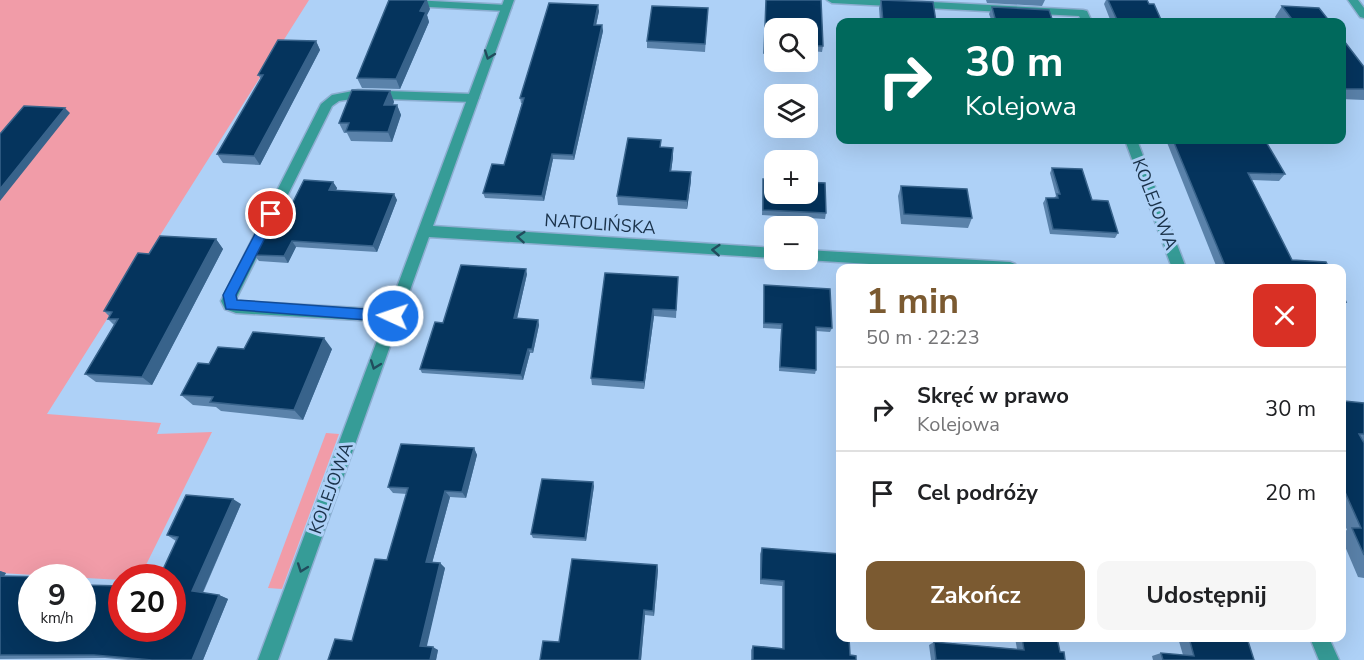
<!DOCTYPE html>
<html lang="pl">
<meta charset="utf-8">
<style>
body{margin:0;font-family:"Nunito Sans",sans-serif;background:#f6f6f6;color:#202124;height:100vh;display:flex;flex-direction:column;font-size:22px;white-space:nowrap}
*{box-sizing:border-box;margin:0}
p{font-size:20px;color:#757577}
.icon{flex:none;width:33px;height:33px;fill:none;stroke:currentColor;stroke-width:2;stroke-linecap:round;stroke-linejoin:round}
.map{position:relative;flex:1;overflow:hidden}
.panel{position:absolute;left:836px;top:264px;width:510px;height:378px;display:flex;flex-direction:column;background:#fff;border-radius:12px;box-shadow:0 6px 24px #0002}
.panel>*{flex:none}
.hud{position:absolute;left:836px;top:18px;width:510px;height:126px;border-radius:12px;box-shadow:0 6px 24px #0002;background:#00695c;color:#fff;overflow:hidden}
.fabs{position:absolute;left:764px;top:18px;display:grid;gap:12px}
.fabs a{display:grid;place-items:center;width:54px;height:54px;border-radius:12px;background:#fff;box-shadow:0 6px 24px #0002;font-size:30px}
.speed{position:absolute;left:18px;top:564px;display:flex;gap:12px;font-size:30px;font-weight:700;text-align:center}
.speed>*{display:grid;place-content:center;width:78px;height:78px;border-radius:50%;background:#fff;box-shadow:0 6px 24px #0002;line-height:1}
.speed small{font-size:15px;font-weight:400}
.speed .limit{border:9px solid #d22;background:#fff;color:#111}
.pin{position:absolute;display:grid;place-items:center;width:51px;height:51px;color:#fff;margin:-26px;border:3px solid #fff;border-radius:50%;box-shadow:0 2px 6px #0007}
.me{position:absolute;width:66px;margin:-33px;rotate:273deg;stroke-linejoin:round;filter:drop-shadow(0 0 4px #0008)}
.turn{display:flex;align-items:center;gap:21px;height:126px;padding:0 30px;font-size:27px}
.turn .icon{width:78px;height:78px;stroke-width:2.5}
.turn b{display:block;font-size:42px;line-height:51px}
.round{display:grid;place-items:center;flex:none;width:63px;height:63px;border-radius:12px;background:#f6f6f6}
.overview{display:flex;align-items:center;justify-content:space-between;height:102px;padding:0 30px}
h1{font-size:36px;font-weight:700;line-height:45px;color:#7b5a31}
.primary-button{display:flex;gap:12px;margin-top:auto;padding:12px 30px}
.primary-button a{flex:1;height:69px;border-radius:12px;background:#7b5a31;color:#fff;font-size:24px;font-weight:700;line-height:69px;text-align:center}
.primary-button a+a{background:#f6f6f6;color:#202124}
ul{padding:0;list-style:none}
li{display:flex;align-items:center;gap:18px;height:84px;padding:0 30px;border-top:2px solid #e0e0e0}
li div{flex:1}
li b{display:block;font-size:22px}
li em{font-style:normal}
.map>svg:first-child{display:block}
.green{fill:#f19ca8}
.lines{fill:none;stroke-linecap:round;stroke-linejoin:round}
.service-casing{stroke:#8daed1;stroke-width:3}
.minor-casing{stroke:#8daed1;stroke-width:3}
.service{fill:#369c97;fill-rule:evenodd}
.minor{fill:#369c97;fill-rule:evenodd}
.wall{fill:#5a82aa}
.shaded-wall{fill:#38638b}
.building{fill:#05345d;stroke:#38638b;stroke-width:1.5}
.oneway{stroke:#214c5d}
.route{fill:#1a73e8;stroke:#114b97;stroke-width:1.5}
.labels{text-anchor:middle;stroke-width:6;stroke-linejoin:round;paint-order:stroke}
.street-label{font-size:18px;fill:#1a324a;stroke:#aed1f7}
</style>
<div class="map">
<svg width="1364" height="660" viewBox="0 0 1364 660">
<rect width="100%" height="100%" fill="#aed1f7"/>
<path class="green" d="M0,0h309l-262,414 114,9 -4,11 55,-2 -72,145 -18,1 -1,2 -121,-7z
M326,433l13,1 -57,155 -14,-1z"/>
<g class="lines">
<defs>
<path id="service" d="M413,0l93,5 5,3 -5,3 -96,-5 -5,-3z
M358,90l115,4 6,4 -6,4 -115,-4 -19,3 -7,5 -97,195 158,9 5,2 2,4 -2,4 -5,2 -157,-9 -11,-4 -4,-8 100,-197 11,-9z"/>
<path id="minor" d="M504,0h10l-81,226 341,22v10l-345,-21 -151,423h-20z
M827,0h66l190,10 4,1 5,11h-10l-3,-6 -247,-13z
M1348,0h10l6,8v10l-4,-1z
M1125,140h12l49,128h-14z
M807,250l203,12 5,2 2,4h-85l-125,-8h-3h3z
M1310,638h19l10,22h-20z"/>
</defs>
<use href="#service" class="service-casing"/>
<use href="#minor" class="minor-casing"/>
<use href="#service" class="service"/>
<use href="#minor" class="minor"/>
</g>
<path class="wall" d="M766,0h55l2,46 -1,6 -10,-1 -1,11 -4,-1v-33h-33v31h-10z
M881,0l55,22h-56l-1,-14z
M986,0h59l-3,6 -55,-3z
M1106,0h41l15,22h-51l-7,-18z
M1282,6l48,16h-51l-4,-5z
M992,7l61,15h-61l-3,-8z
M708,8l-3,44 -58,-4v-7z
M430,9l-3,6 2,7 -29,67 -38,-1 -5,-10z
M599,11l-3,14h6l1,6 -29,129 -21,-1 -9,42 -59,-3 -2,-5 21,-28 18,-62h-1l-1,-5z
M1341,37l23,30v33l-23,-1z
M316,41l4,9 -60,115 -37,-2 -6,-9 44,-75 -3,-4z
M390,91l4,11 -1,3h4l4,10 -9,27 -41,-1 -4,-8h-3l-5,-10z
M1166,140h99l20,34 -6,7 -27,-1 40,80 37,8h-112z
M662,147l11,10 -2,14 20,10 -4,28 -69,-4 -1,-9z
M1052,168l40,32 26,33 -3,5 -65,-4 -7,-31 3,-5h8l2,-2 -6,-23z
M763,179l63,34 -1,6 -63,-4z
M333,182l4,6 -1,3 58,3 3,6 -20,52 -81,-5 -8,16 -29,-2 -5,-6 30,-35z
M901,186l71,32 -4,10 -67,-4 -3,-28z
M216,239l7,10 -71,136 -56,-3 -11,-8 29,-49 -6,-6 1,-3 -5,-5 45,-57z
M527,274l-10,44 21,2 1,5 -6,28h-3l-7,27 -101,-7 -2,-4 23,-46z
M678,277l-2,41 -22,-2 -10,73 -52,-4 -1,-7z
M764,285l68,43 -2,4 -14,-1v39l-1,4 -36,-3 2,-42 -18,-1z
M244,349h88l-29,71 -82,-9 -5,-4 -23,-2 -12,-10 28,-31z
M1341,394l3,7 20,2v38h-1l1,2v135l-6,-1 -17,-40v-5l6,-2 -6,-14z
M474,448l3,7 -11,43 -16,-1 -18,66h8l5,5 -19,78 12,4 -2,10h-108l24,-19 35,-81 20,-66 -14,-1 -5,-6z
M594,486l-8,55 -53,-3 -2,-4z
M241,504l-38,89 16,2 9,4 -25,61h-75l-23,-2 -105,1v-88l6,2 -2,3 48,1 1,1h-21l140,50 4,-87 -9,-6z
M762,548l78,90 10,17 6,5h-105v-10l2,-4 29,2v-62l-22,-2v-30z
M657,565l1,5 -4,46 -9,-1 -4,45h-101l19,-18z
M1015,638h42l3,14 5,8h-134l-2,-15 5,-3 83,7z
M1178,638h69l7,22h-101l-1,-4 9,-3 22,2z"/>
<path class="shaded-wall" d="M426,0h1l3,9 -3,6 2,7 -29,67 -4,-10 24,-68z
M598,5l1,6 -4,19 -1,-5z
M602,25l1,6 -29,129 -1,-5z
M316,41l4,9 -60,115 -6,-9z
M390,91l4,11 -6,13 -4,-10z
M397,105l4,10 -9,27 -4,-10z
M65,108l5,5 -70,88v-12z
M673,148v9l-3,23v-9z
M552,154l1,5 -9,42 -2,-5z
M691,172v9l-4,28v-8z
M333,182l4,6 -4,9 -4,-7z
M394,194l3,6 -20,52 -4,-6z
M216,239l7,10 -71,136 -10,-8z
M292,241l4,6 -8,16 -4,-7z
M526,269l1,5 -11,49 -2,-5z
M653,309l1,7 -10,73v-7z
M538,320l1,5 -6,28 -1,-4z
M324,338l8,11 -29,71 -9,-10z
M528,349l2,4 -7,27 -2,-5z
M474,448l3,7 -11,43 -4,-6z
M593,482l1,4 -8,55 -1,-3z
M445,491l5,6 -19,70 -5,-5z
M233,499l8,5 -40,92 -9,-5z
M440,563l5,5 -19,82 -6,-4z
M657,565l1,5 -4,46 -1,-5z
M0,571l6,2 -5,8 -1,-1z
M219,595l9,4 -25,61h-11z
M644,610l1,5 -4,45h-2z
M433,647l5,3 -2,10h-6z"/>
<path class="building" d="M389,0h37l-6,11 6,1 -30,67 -39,-1z
M766,0h55l2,46h-11v10h-5v-28h-33v26l-10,-1z
M881,0l52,2 3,20h-53z
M1108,0h39l2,4h5l8,18h-44z
M549,3l49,2 -4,20h8l-29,130 -21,-1 -10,42 -59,-3 9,-29 12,1 20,-67h-4z
M652,6l56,2 -3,36 -58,-3z
M1282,6l37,2 11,14h-36z
M992,7l57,3 4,12h-57z
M1341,37l23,30v22h-20l-3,-4z
M278,40l38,1 -62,115 -37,-2 46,-79h-5z
M352,90l38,1 -6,14h13l-9,27 -42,-1 3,-8h-10z
M24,106l41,2 -65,81v-55z
M628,138l33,2 -1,7 13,1 -3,23 21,1 -4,29 -70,-5z
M1173,140h92l20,34 -37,-1 44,87 34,2 3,6h-103z
M1052,168l30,1 10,31 16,1 10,32 -65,-4 -7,-31h12l-1,-4h3z
M763,179l11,1v14h33v-12l18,1 1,30 -63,-3z
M304,180l29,2 -4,8 65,4 -21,52 -81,-5 -8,15 -30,-1 18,-36 12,1z
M901,186l66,3 5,29 -68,-4z
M160,236l56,3 -74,138 -57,-3 33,-55h-10l4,-7 -8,-1 34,-58 11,1z
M461,265l65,4 -12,49 24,2 -6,29h-4l-7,26 -101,-6 15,-47 8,1z
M605,273l73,4 -2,33 -23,-1 -9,73 -53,-4z
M764,285l66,4 2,39 -16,-1v43l-36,-3 2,-43 -18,-1z
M1341,291l5,11 -5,-1z
M253,332l71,6 -30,72 -84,-8 3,-5 -32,-2 17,-32 11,1 9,-17 26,2z
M1341,394l3,7 20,2v31h-5l5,9v112l-12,-27h9l-20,-45z
M401,444l73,4 -12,44 -17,-1 -19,71 14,1 -20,83 13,1 -3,13h-102l7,-21 17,2 23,-82 12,1 21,-72 -20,-1z
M542,479l51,3 -8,56 -54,-4z
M186,495l47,4 -41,92 27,4 -27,65h-40l-58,-5h-94v-79l52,1 -20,1v50h50v-43l40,1v42h50v-50h-13l19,-41 -11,-2z
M762,548l78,6v84h9l1,17 6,1v4h-103v-14l31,3v-68l-23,-2z
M572,559l85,6 -4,46 -9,-1 -5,50h-99l3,-19 16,1z
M1022,638h35l3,14h4l1,8h-129l-2,-18 90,8z
M1189,638h58l7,22h-91l-2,-7 33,3z"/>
<defs><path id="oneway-chevron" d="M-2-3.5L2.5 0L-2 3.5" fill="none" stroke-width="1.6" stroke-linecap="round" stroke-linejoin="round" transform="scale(1.5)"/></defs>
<g class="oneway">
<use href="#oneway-chevron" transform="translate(489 55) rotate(110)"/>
<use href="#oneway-chevron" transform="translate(521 237) rotate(-176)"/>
<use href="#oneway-chevron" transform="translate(716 250) rotate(-176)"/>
<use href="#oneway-chevron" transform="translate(375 365) rotate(110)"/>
<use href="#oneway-chevron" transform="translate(302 568) rotate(110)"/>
</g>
<path class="route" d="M271,210l6,4 -41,81 1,5 156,11 5,1 2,4 -2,4 -5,2 -167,-13 -3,-14 44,-84z"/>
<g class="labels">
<g class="street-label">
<text transform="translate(1155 204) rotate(69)" y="6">KOLEJOWA</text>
<text transform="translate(600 224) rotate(4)" y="6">NATOLIŃSKA</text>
<text transform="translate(331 488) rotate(-70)" y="6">KOLEJOWA</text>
</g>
</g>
</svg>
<div class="fabs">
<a><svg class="icon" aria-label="search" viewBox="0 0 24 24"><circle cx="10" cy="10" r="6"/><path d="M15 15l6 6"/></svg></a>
<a><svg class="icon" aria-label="layers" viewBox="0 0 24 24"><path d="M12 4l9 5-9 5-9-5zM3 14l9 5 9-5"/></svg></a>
<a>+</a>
<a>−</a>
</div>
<div class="speed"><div>9<small>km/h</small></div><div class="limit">20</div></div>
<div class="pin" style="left:271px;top:214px;background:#d93025"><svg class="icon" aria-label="arrive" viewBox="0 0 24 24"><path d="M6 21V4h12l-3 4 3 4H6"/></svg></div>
<svg class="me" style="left:393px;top:316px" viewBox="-20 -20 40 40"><circle r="17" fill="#1a73e8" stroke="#fff" stroke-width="3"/><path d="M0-11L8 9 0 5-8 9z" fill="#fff"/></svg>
<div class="hud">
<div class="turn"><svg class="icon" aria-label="right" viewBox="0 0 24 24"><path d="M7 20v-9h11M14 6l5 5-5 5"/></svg><div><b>30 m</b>Kolejowa</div></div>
</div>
<section class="panel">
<div class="overview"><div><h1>1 min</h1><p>50 m · 22:23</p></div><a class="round" style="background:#d93025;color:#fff"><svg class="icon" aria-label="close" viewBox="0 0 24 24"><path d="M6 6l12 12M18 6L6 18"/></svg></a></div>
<ul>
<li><svg class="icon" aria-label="right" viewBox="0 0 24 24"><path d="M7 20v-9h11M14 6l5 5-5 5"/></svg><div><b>Skręć w prawo</b><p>Kolejowa</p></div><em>30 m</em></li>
<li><svg class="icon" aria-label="arrive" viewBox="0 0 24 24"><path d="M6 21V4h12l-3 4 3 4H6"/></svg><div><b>Cel podróży</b></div><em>20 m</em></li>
</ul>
<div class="primary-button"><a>Zakończ</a><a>Udostępnij</a></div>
</section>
</div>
